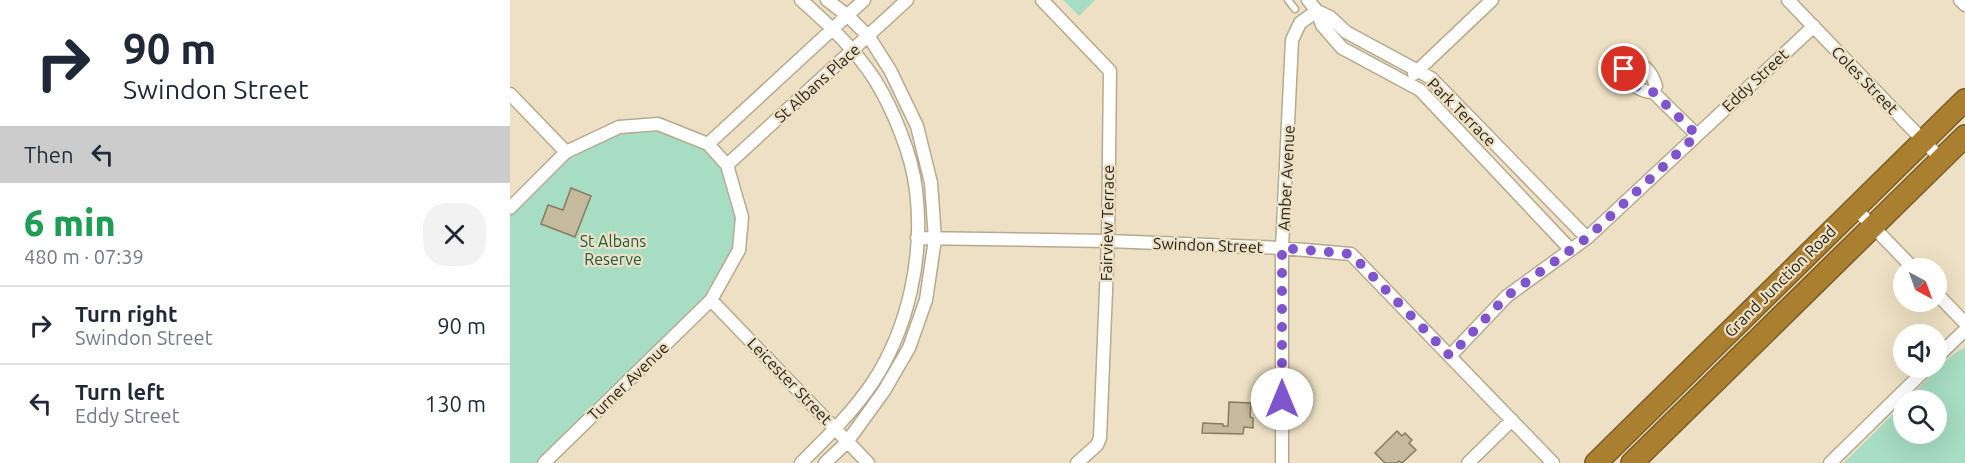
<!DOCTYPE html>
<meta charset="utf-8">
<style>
body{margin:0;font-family:Ubuntu,sans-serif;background:#f2f2f3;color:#1f2937;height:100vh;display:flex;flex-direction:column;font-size:22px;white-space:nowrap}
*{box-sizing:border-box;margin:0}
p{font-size:20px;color:#747a83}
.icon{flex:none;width:33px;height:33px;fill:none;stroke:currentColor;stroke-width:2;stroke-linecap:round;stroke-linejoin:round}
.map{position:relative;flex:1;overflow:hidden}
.side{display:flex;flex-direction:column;background:#fff;width:510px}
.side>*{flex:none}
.hud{background:#fff;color:#1f2937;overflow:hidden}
.needle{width:39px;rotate:139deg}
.controls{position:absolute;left:1383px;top:258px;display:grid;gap:12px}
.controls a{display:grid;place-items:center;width:54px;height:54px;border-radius:50%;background:#fff;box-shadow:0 6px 24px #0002;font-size:30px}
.pin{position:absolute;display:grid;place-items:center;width:51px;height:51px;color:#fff;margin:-26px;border:3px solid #fff;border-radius:50%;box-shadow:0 2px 6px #0007}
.me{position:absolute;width:66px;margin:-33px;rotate:0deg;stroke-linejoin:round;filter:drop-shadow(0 0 4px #0008)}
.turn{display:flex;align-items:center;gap:21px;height:126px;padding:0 24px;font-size:27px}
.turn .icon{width:78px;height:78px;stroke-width:2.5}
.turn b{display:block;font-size:42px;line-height:51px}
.then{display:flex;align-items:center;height:57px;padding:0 24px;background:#0003;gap:12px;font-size:22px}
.round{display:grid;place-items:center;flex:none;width:63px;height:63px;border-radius:24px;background:#f2f2f3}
.head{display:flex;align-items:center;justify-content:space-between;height:102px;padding:0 24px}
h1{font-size:36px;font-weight:800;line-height:45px;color:#1e9e55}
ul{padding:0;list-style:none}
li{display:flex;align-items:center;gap:18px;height:78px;padding:0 24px;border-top:2px solid #e0e1e3}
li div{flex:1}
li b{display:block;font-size:22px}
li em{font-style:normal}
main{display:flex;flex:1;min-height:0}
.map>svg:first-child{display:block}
.green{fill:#a7ddc2}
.building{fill:#c5b99e;stroke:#877b62;stroke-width:1.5}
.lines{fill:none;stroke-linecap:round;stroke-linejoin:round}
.lane-casing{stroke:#b6aa8e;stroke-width:9}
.street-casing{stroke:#b6aa8e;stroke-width:15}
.highway-casing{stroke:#7b5d26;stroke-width:24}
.lane{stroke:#fff;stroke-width:6}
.street{stroke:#fff;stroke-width:12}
.highway{stroke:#aa7f2f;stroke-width:21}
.route{stroke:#7f54cd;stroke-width:10;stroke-dasharray:0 18}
.labels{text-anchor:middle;stroke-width:4.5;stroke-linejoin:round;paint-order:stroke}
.street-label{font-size:16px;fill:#241f15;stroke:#ede0c4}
.park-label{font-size:16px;fill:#1c5d42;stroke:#ede0c4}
</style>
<main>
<section class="side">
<div class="hud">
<div class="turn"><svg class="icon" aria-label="right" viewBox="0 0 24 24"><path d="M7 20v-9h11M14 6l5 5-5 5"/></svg><div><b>90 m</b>Swindon Street</div></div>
<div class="then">Then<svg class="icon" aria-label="left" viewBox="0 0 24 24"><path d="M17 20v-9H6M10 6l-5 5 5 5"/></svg></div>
</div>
<div class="head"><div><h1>6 min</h1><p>480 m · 07:39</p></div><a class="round"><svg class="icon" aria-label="close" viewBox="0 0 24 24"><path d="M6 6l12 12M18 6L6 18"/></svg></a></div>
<ul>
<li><svg class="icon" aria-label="right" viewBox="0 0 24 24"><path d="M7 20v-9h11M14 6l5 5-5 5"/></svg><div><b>Turn right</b><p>Swindon Street</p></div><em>90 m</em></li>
<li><svg class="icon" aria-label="left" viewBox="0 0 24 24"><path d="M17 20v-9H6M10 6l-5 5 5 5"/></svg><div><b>Turn left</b><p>Eddy Street</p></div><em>130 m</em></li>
</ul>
</section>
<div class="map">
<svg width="1455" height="463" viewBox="0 0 1455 463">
<rect width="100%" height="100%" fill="#ede0c4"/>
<path class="green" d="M553,0h32l-16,16z
M148,124l31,11 38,30 15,52 -3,33 -28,50 -167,163h-34v-255l56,-56 53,-25z
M1455,348v115h-121l59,-59 1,30h32v-34h-29c12,-11 44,-49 58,-52z"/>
<path class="building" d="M61,188l20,8 -16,41 -34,-13 7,-19 15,5z
M719,402l22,1 -1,14 3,1v10l-9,-1 -1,7 -41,-1 1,-10 20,1v2h5z
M887,431l5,5 3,-3 7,7 -3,3 7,7 -14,13 -3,-2 -2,2h-12l-10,-10z"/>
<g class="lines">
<defs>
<path id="lane" d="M778,0l7,9"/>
<path id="street" d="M532,0l68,71 -2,170 -8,197 -3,7 -20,18
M1278,0l153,159
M1450,0l5,5
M904,74l78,-74
M1143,92l3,-6c-4,-13 -10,-21 -23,-24l-5,1 -4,6c3,13 15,23 29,23l44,43
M0,94l56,58
M198,144l156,-144
M217,165l180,-165
M0,208l56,-56 53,-25 39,-3 50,20 19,21 15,52 -3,33 -28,50 -167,163
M1345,208l58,60
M407,238l191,3 174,7 69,6 202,209
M1060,249l-150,-159 -78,-42 -20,-23 -5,-14 13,6 16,15 85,46 156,160
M1426,293l29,30
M201,300l157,163
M940,356l57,-60 80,-58 227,-212
M1426,358l29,-28
M291,463c25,-25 52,-51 72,-81 36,-55 51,-127 43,-192 -4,-35 -23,-81 -41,-110 -20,-31 -47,-56 -74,-80
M315,463l22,-21 37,-51 25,-43 17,-48 9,-61 -4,-56 -14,-57 -27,-56 -21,-33 -21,-21 -21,-16
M772,463v-215l10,-208 8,-17 17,-12 -9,-11
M958,463l44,-43
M1320,463l97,-95"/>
<path id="highway" d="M1086,463l369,-363
M1122,463l333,-327"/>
</defs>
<use href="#lane" class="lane-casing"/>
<use href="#street" class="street-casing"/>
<use href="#highway" class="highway-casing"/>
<use href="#lane" class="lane"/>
<use href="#street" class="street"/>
<use href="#highway" class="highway"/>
</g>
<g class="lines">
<path class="route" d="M772,399v-151l69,6 99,102 57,-60 80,-58 110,-103 -44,-43c-13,0 -26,-10 -29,-23"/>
</g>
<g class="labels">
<g class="street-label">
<text transform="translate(1245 80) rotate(-43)" y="6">Eddy Street</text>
<text transform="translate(1355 80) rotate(46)" y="6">Coles Street</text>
<text transform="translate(307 83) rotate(-42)" y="6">St Albans Place</text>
<text transform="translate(952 112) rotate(45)" y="6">Park Terrace</text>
<text transform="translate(776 178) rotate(-87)" y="6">Amber Avenue</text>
<text transform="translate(597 223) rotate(-89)" y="6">Fairview Terrace</text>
<text transform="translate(698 245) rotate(2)" y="6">Swindon Street</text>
<text transform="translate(1270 281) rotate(-45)" y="6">Grand Junction Road</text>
<text transform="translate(118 381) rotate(-44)" y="6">Turner Avenue</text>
<text transform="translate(280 381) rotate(46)" y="6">Leicester Street</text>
</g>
<g class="park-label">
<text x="103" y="247">St Albans<tspan x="103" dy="18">Reserve</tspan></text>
</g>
</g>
</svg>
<div class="controls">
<a><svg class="needle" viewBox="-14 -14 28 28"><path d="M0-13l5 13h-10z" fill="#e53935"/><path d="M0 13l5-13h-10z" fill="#747a83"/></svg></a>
<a><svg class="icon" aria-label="sound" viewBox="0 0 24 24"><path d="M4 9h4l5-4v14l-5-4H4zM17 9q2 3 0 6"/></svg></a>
<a><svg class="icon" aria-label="search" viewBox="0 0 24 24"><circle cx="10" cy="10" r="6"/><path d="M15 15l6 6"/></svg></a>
</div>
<div class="pin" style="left:1114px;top:69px;background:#d93025"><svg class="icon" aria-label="arrive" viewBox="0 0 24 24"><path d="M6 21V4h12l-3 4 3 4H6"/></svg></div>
<svg class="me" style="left:772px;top:399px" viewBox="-20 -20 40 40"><circle r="19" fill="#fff"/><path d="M0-13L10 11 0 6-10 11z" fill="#7f54cd"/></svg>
</div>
</main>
